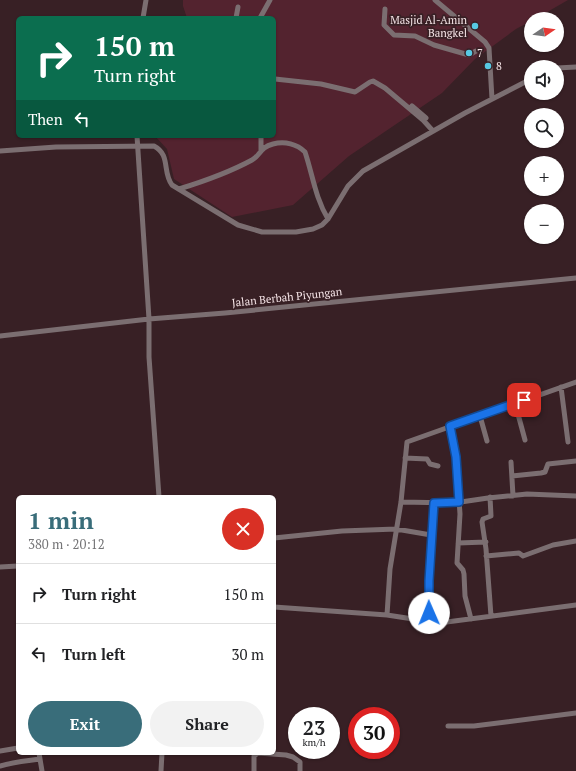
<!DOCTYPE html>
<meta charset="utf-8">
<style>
body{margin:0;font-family:"PT Serif",serif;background:#f2f2f2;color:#202124;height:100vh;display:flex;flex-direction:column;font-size:15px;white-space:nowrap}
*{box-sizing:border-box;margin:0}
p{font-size:13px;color:#757577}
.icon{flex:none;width:22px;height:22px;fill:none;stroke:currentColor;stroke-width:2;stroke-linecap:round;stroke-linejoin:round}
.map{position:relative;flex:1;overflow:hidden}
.drawer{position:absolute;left:16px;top:495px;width:260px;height:260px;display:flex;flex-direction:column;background:#fff;border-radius:6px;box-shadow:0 1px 3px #0004}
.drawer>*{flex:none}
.guide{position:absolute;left:16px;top:16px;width:260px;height:122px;border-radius:6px;box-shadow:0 1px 3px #0004;background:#0b6e4f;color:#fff;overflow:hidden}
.needle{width:26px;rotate:77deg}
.controls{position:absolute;left:524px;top:12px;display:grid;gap:8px}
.controls a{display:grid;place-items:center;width:40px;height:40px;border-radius:50%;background:#fff;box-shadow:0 1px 3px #0004;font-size:20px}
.speed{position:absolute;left:288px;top:707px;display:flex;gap:8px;font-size:20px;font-weight:700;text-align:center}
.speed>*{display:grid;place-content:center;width:52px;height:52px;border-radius:50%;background:#fff;box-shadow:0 1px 3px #0004;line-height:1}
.speed small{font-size:10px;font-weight:400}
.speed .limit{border:6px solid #d22;background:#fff;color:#111}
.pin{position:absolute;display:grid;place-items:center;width:34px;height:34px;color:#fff;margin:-17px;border-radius:8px;box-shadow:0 2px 6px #0006}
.me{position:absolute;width:44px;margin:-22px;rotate:359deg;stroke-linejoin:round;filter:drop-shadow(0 0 3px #0008)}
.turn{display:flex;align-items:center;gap:14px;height:84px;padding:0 12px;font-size:18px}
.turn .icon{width:52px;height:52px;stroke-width:2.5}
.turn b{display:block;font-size:28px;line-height:34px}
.then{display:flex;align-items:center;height:38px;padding:0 12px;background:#0003;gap:8px;font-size:15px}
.round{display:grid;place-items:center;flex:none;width:42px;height:42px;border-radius:21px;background:#f2f2f2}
.summary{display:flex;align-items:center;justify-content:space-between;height:68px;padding:0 12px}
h1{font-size:24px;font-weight:800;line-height:30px;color:#396d7a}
.action{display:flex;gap:8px;margin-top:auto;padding:8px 12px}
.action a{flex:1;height:46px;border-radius:24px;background:#396d7a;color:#fff;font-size:16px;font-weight:800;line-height:46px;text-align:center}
.action a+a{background:#f2f2f2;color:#202124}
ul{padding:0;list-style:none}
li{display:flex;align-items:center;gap:12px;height:60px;padding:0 12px;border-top:1px solid #e0e0e0}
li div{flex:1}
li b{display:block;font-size:15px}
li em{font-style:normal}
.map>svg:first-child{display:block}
.green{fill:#53232f}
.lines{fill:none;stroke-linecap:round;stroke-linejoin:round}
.minor{stroke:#7b6e71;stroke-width:5}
.route-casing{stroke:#114b97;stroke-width:10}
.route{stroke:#1a73e8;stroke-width:7}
.poi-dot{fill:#57c9e3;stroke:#382025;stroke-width:1.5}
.labels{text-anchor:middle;stroke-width:3.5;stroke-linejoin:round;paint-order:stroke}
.poi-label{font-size:11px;fill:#f5e4e7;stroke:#382025;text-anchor:start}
.street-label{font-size:11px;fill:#f5e4e7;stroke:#382025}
</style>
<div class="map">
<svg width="576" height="771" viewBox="0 0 576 771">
<rect width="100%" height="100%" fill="#382025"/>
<path class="green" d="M183,0h385l-33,19h-4v2l-15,8 -41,30 -33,34 -93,63 -56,49 -61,12 -58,-38 -7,-30 -12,-13h119v-118h-87l-4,-12z"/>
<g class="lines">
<path class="minor" d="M435,0l50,42 4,6 3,51
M385,9l-1,16 10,10 21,1 19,9 35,10 7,-4
M143,18l3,-18
M236,18l2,-11
M260,18l10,-18
M557,68l19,-1
M275,79l46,5 34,8 15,-10 3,-1 12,7 38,32 10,11
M412,106l14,12
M137,136l12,183v38l10,140
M261,150v-14
M0,151l56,-4 98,-1c17,9 8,26 18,39l66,40 24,7h34l17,-3 9,-4 6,-6 20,-33 15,-15 102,-58 66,-34
M179,189c26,-8 49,-16 73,-29 8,-4 8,-13 21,-16 12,-3 24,0 32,8 8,24 10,45 23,67
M0,336l149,-17 76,-6 351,-35
M561,387l7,55
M515,403l10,37
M480,416l7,25
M450,426l6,31 4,57 -3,49 6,7 1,4 1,22 6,23
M405,458l22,1 3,5 8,2
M511,462l2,34
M512,476l29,-3 4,-1 3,-8 28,-3
M490,497l1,19 -8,3 -1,3 4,27 5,67
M401,502l53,1 34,-5 39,-4 49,2
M274,538l68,-7 54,-2 35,6
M458,543l28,-1
M486,556l33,-3 4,3 30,-11 23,-4
M0,567l18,-1
M274,607l113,8 52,8 137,-18
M387,615l3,-46 11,-67 6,-60 169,-60
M430,622c-4,-40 2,-80 4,-119
M448,726h26l102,-13
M0,751l18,-3
M39,753l3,18
M0,766c13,-4 26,-5 40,-7
M161,771l1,-18
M254,771v-15l4,-3 28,2 7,2 7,5v9"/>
</g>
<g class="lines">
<defs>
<path id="route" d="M429,613v-32l5,-78 25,-1 -3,-45 -6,-31 74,-26"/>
</defs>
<use href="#route" class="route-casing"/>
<use href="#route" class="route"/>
</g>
<g class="poi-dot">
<circle cx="475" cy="26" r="4"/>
<circle cx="469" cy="53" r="4"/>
<circle cx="488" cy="66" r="4"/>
</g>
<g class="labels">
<g class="poi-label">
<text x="467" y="24" text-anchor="end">Masjid Al-Amin<tspan x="467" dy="13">Bangkel</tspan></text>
<text x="477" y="57">7</text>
<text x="496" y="70">8</text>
</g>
<g class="street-label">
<text transform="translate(287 297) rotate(-6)" y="4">Jalan Berbah Piyungan</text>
</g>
</g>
</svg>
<div class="controls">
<a><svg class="needle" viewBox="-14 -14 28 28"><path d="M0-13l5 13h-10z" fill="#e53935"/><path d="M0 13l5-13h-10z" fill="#757577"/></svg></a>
<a><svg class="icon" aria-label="sound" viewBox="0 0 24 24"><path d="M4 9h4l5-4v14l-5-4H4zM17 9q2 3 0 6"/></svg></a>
<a><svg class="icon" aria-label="search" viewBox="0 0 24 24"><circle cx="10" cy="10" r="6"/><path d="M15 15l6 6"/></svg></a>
<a>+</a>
<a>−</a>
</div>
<div class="speed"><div>23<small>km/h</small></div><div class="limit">30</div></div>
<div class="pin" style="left:524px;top:400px;background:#d93025"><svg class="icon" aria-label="arrive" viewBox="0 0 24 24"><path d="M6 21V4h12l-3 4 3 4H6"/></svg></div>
<svg class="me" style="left:429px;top:613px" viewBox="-20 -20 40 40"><circle r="19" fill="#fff"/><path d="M0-13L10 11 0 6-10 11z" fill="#1a73e8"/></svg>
<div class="guide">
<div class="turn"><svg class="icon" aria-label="right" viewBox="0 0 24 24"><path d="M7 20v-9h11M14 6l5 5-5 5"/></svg><div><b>150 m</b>Turn right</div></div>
<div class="then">Then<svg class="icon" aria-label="left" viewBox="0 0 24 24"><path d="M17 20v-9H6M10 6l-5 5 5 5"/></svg></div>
</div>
<section class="drawer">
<div class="summary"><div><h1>1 min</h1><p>380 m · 20:12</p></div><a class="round" style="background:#d93025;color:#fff"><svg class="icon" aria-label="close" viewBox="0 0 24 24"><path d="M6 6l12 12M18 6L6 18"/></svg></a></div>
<ul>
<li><svg class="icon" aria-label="right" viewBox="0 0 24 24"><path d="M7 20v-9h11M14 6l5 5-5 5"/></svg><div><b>Turn right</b></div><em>150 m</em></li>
<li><svg class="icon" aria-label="left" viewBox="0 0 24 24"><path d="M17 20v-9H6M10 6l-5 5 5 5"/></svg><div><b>Turn left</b></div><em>30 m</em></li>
</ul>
<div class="action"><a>Exit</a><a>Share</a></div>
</section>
</div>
